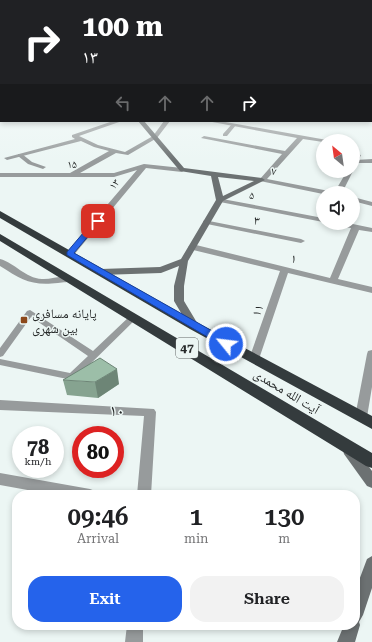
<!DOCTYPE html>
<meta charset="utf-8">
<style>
body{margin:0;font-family:"Roboto Serif","Noto Naskh Arabic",serif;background:#f2f2f2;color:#202124;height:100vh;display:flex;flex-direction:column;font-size:15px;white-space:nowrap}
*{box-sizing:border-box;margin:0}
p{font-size:13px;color:#757577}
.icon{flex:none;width:22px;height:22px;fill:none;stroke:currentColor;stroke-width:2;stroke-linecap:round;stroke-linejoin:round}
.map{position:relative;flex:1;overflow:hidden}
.panel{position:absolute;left:12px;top:490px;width:348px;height:140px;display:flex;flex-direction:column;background:#fff;border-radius:16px;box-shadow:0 2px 6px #0003}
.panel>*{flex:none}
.banner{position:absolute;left:0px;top:0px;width:372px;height:122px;box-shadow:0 2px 6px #0003;background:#202124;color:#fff;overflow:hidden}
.needle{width:26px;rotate:331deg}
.controls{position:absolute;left:316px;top:134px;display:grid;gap:8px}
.controls a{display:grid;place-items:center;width:44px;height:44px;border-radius:50%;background:#fff;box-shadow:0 2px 6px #0003;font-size:20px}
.speed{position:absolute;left:12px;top:426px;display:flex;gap:8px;font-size:20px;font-weight:700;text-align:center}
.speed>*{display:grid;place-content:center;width:52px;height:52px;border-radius:50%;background:#fff;box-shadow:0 2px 6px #0003;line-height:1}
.speed small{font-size:10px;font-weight:400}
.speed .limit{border:6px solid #d22;background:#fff;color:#111}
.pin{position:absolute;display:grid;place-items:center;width:34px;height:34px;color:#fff;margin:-17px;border-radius:8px;box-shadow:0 2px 6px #0006}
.me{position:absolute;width:44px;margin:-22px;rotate:299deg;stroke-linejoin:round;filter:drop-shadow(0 0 3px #0008)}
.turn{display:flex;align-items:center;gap:14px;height:84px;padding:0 16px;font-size:18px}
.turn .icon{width:52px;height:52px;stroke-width:2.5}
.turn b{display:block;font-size:28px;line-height:34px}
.lanes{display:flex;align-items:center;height:38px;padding:0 16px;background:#0003;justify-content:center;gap:20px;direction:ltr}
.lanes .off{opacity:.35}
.eta{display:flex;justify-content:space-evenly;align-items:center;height:68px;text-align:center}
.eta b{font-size:24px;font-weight:600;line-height:28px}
.button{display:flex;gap:8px;margin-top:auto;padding:8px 16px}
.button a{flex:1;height:46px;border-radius:16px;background:#2563eb;color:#fff;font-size:16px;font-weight:600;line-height:46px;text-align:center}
.button a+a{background:#f2f2f2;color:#202124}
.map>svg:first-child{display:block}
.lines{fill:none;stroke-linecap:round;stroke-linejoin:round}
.lane{fill:#979b9c;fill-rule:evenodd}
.street{fill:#979b9c;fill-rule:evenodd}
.secondary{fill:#6c7172;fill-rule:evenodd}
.highway{fill:#343b3d;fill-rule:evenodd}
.wall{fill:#86a390}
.shaded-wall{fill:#6d8576}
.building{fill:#9cbea8;stroke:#6d8576}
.route{fill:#2563eb;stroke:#184099}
.poi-dot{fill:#8c481a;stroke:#ecf6f4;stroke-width:1.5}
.labels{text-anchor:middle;stroke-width:3;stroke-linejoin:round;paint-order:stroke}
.far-street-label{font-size:11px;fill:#272a2a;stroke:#ecf6f4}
.shield{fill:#ecf6f4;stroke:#626767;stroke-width:1}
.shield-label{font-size:12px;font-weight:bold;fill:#272a2a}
.street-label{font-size:13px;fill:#272a2a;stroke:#ecf6f4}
.poi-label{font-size:13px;fill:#272a2a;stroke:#ecf6f4;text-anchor:start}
.near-street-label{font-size:16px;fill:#272a2a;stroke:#ecf6f4}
</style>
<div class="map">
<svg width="372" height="642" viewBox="0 0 372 642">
<rect width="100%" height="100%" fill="#ecf6f4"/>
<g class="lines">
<path class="lane" d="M232,124l4,1 -9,11h-4v-2z
M18,154h4l10,8 14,5 -3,2 -15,-5 -10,-8z
M372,159v4h-19v-2l2,-1z
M30,310l63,41 38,-36h6l1,2 -63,62 -3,1 -72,-15v-6l70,14 18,-17 -57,-39 -28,39 -3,1v-9l27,-37z"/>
<path class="street" d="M0,116h1v4h-1z
M113,121h9l-43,15 19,9 27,7 28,-16 11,-15h6l-13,17 -29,17 -12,-2 -36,20h34l30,-9 38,4 3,2 -3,2 -36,-4 -73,88h-6l-1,-2 1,-2 70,-82 -23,7h-114v-4h70l39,-22 -15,-4 -13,-6 -74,19 -3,-2 71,-19 -3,-2v-2z
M207,121h13l107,19 1,1h-5v1l-20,-3 -36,40 62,12 4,2 -10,1 -63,-13v-2l22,-25 -81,-16 3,-2 81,15 12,-13z
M356,154l5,1 -5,10 -3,2v-8z
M347,171h6l-11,22h-8z
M353,197l19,5v4l-19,-5z
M217,198l106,20v4l-103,-20h-3z
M204,220l97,19 4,2 -4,2 -94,-19 -4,-2z
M332,223h16l24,5v4l-13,-2 -21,49 34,8v6l-84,-20 -29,86 -1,3h-8l-1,-3 31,-88 -91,-22 -1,-2 4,-3 138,34 21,-50 -18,-3z
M0,259c15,4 25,19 42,20 9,1 24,-6 31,0 -4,4 -10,3 -15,4 -27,3 -36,-3 -58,-17z
M372,350v37l-5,30 -2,3 -4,2 -4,-2 -2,-3 12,-63 1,-3z
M0,400l154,9 2,3 -5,83h-14l7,-79 -144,-6z
M0,473l90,16 5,2 2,4h-42l-55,-10z
M127,625h16v17h-18z"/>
<path class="secondary" d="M0,87h1v2h-1z
M1,95v4l-1,1v-4z
M138,121h6l40,47 78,10 3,2 -42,21 -35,60 -4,25v15l15,25 -1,2h-8l-16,-27v-15l5,-20 -18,7 -60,2 -4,-3 4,-3 59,-2 21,-8 35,-59 -5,-24 -31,-5zM218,177l36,4 -31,15z
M349,445l5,1 18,25v17l-5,-2 -23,-32 -1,-4 1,-4z
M372,556v32l-9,27 -4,7 1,3 -5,17h-18l7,-17h11v-34l12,-32z"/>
<path class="highway" d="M0,211l198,112 174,93v13l-182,-100 -190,-111z
M0,234l372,219v15l-6,-2 -366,-225z"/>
</g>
<path class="wall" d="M63,380l56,4 -21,14 -31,-3z"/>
<path class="shaded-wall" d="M117,369l2,15 -21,14 -3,-16z"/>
<path class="building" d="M100,358l17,11 -22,13 -32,-2z"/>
<linearGradient id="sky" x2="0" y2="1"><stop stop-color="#91c0e8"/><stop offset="0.44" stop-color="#f6fbfa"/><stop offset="1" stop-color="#f6fbfa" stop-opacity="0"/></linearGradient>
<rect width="372" height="161" fill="url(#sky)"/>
<path class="route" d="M95,219h3l3,2 -27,32 156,88 1,3 -1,2h-7l-156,-91v-3z"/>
<rect class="poi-dot" x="20" y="316" width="8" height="8" rx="2"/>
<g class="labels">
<g class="far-street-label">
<text transform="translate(72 164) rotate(-1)" y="4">۱۵</text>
<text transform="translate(274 171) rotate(11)" y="4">۷</text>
<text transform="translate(114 184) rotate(-50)" y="4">۱۳</text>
<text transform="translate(252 195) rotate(11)" y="4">۵</text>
</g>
<rect class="shield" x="176" y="338" width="22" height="20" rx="3"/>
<g class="shield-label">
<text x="187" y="352">47</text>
</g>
<g class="street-label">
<text transform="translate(257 220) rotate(12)" y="5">۳</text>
<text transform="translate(294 258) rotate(13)" y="5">۱</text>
<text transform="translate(257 310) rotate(-71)" y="5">۱۱</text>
<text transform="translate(287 391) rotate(31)" y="5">آیت الله محمدی</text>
</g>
<g class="poi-label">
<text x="32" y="318">پایانه مسافری<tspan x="32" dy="15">بین شهری</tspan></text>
</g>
<g class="near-street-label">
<text transform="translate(117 410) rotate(2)" y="6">۱۰</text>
</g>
</g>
</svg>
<div class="controls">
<a><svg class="needle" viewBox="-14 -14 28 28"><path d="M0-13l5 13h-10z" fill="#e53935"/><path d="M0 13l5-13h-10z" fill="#757577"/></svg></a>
<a><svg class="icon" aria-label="sound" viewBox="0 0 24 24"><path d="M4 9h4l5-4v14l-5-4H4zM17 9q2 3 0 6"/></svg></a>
</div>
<div class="speed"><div>78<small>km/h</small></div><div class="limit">80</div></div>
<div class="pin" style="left:98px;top:221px;background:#d93025"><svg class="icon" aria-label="arrive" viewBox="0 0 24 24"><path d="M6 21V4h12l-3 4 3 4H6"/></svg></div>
<svg class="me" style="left:226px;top:344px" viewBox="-20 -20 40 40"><circle r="17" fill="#2563eb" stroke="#fff" stroke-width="3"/><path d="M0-11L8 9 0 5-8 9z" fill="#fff"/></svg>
<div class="banner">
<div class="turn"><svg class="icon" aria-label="right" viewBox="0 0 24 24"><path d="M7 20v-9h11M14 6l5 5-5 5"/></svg><div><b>100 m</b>۱۳</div></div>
<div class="lanes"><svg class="icon off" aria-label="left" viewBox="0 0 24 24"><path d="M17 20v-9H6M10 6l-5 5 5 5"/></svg><svg class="icon off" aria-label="ahead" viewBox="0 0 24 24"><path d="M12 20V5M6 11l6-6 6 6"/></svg><svg class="icon off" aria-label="ahead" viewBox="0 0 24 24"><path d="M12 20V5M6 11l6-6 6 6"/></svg><svg class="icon" aria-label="right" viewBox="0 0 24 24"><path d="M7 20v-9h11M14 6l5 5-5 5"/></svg></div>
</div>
<section class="panel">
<div class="eta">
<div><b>09:46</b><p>Arrival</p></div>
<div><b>1</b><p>min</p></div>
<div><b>130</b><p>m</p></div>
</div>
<div class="button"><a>Exit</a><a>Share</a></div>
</section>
</div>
